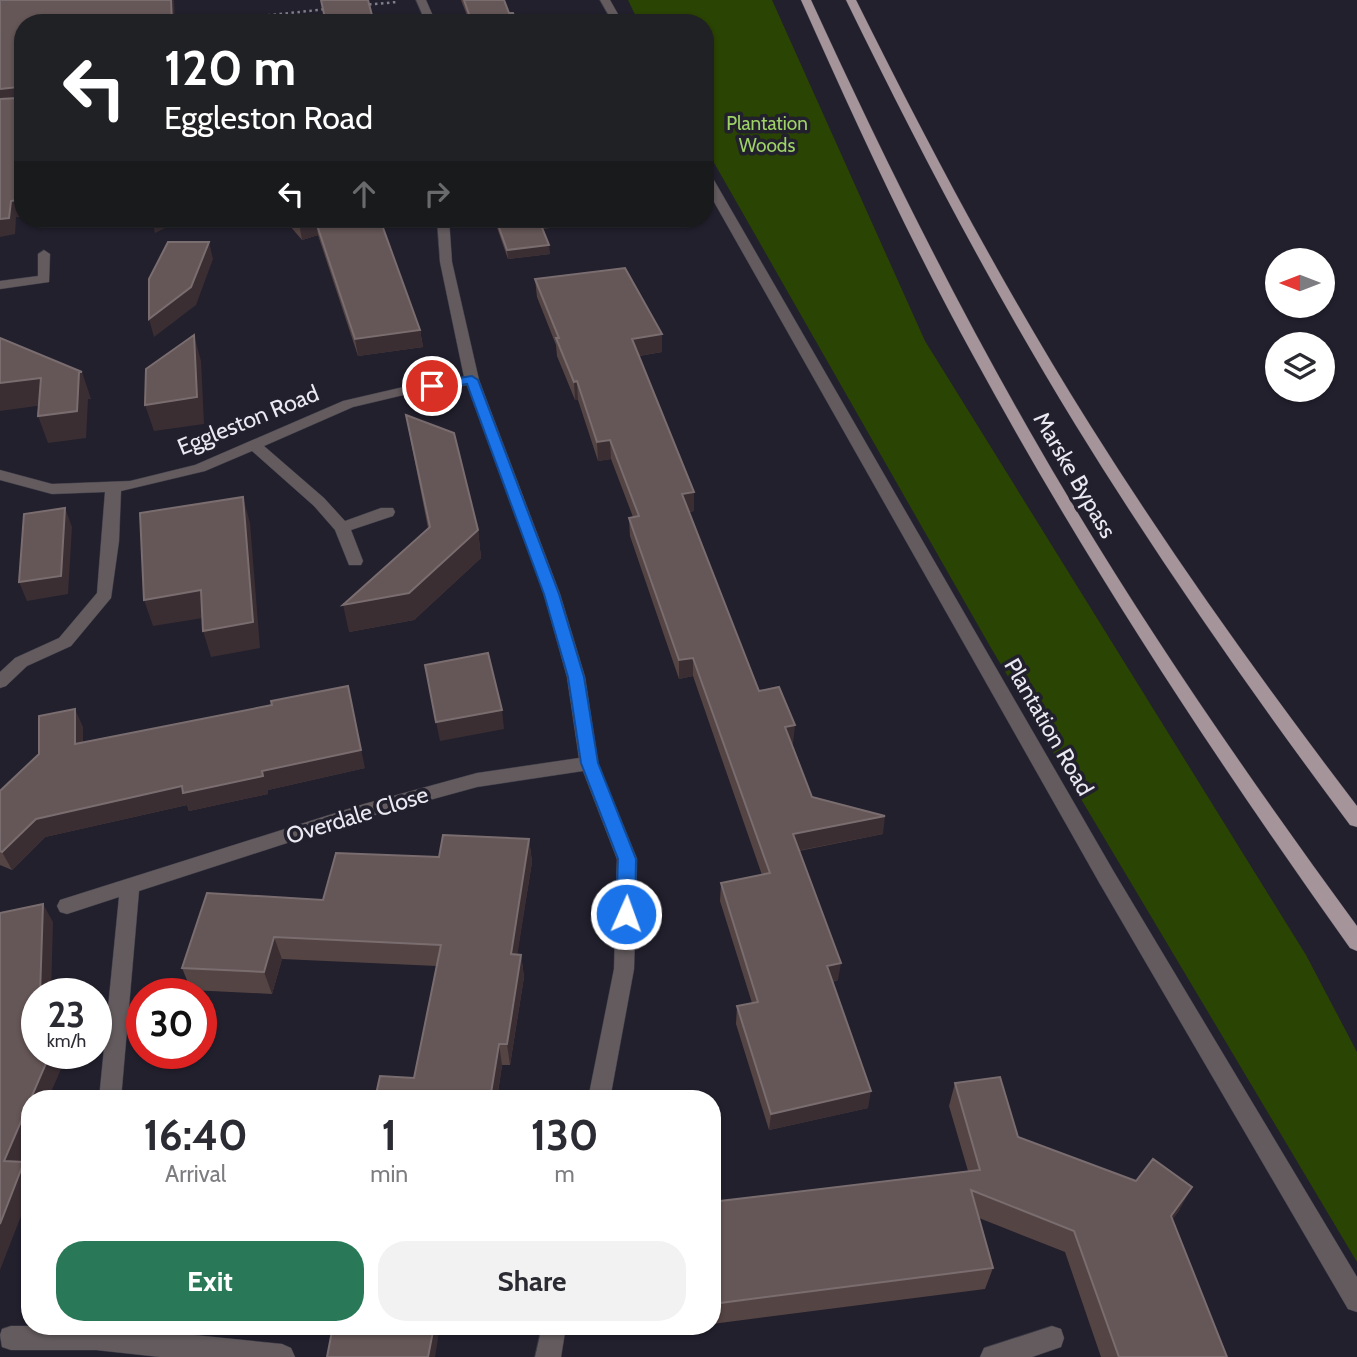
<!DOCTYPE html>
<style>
body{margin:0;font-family:Cabin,sans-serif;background:#f2f2f3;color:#2b2b33;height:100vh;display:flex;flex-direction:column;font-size:26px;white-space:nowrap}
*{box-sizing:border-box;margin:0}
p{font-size:23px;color:#7c7c81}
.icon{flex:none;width:38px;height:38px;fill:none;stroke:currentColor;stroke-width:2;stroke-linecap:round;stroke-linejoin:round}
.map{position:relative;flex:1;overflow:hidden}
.details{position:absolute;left:21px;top:1090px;width:700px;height:245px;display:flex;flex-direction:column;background:#fff;border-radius:28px;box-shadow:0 2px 5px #0004}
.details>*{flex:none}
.top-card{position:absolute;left:14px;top:14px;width:700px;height:214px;border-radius:28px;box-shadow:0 2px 5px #0004;background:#202124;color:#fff;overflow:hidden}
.needle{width:46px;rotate:270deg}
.buttons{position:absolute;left:1265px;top:248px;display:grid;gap:14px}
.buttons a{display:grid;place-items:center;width:70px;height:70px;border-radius:50%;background:#fff;box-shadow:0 2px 5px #0004;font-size:35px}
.speed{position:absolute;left:21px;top:978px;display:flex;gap:14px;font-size:35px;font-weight:700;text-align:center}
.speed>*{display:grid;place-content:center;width:91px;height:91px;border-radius:50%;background:#fff;box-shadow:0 2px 5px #0004;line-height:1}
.speed small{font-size:18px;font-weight:400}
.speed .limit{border:10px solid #d22;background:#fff;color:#111}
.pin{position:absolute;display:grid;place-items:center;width:60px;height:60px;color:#fff;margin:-30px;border:4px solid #fff;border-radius:50%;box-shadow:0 2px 7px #0007}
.me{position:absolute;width:77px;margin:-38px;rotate:2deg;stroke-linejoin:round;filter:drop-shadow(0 0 5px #0008)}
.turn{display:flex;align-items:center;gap:24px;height:147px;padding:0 35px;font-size:32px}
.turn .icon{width:91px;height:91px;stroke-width:2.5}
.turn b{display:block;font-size:49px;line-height:60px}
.lanes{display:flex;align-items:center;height:66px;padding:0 35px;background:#0003;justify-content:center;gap:35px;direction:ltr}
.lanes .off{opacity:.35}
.eta{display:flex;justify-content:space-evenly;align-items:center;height:119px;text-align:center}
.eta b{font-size:42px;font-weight:700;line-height:49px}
.button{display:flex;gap:14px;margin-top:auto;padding:14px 35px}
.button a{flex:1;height:80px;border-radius:28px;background:#297958;color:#fff;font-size:28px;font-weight:700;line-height:80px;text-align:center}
.button a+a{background:#f2f2f3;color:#2b2b33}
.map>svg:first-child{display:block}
.green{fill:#2a4403}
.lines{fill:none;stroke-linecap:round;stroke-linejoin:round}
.street-casing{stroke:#3e3c49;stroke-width:1}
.primary-casing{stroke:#3e3c49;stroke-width:1}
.path{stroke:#807f8a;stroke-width:2.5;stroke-dasharray:2.5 3.5;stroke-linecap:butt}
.street{fill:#635b5e;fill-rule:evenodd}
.primary{fill:#a59499;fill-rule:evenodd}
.wall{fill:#544}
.shaded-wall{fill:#3a2e33}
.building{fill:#655657;stroke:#7a6d6f;stroke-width:2}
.route{fill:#1a73e8;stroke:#114b97;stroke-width:2}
.labels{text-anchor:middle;stroke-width:7;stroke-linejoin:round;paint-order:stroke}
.far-park-label{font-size:19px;fill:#9ed267;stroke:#22202d}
.street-label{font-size:23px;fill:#eae9f2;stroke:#22202d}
</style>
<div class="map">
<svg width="1357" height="1357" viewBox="0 0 1357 1357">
<rect width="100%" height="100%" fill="#22202d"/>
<path class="green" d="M628,0h144l153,341 381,614 51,97v210l-366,-614 -286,-501v-124h-66z"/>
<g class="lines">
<defs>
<path id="street" d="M416,0h10l10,23h-10z
M600,0h10l13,23h-10z
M705,172l6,3 403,697 243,405v35l-9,-3 -248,-425 -395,-698z
M437,219h12l3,43 27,118 81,214 25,83 13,86 39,96 -3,110 -24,130h-22l26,-130 3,-110 -34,-88 -106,16 -113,31 -225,73 -18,208h-22l20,-202 -52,17 -7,-2 -3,-6 3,-6 304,-96 113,-31 102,-15 -12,-81 -23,-83 -77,-209 -55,8 -59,14 -89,39 60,52 21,23 36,-13h12l2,4 -2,4 -42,14 12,31 -2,4h-12l-14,-35 -21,-24 -62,-55 -47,20 -84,20 -2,50 -8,57 -40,48 -44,20 -21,20 -6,2v-16l15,-14 44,-20 38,-45 8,-101 -53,2 -52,-14v-10l52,14 78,-3 65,-16 148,-64 69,-16 52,-8 -24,-115z
M44,250l6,4 -1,28 -49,7v-8l38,-5v-22z
M11,1326h94l177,18 9,4 4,9h-135l-64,-7h-85l-9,-3 -2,-12 2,-6z
M542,1326h24l-5,31h-26z
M1052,1326l9,3 3,9 -3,9 -29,10h-52l4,-9z"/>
<path id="primary" d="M801,0h10c67,146 138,290 218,430 98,172 211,336 328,496v25l-7,-3c-136,-191 -264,-385 -376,-591 -64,-116 -119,-236 -173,-357z
M846,0h10c72,145 148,288 234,425 83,132 173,258 267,381v21l-7,-2c-97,-130 -190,-263 -275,-401 -84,-137 -158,-279 -229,-424z"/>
</defs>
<use href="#street" class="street-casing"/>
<use href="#primary" class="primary-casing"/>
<path class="path" d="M363,5l34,-3
M196,23l131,-14"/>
<use href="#street" class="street"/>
<use href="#primary" class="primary"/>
</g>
<path class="wall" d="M461,0h43l5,13 8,10h-47z
M284,219h94l42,111 3,17 -65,9 -40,-121 -16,5z
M494,219h55l1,9 -7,1 7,25 -42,5z
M535,279l127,55v18l-23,4 55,155 -5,1 70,179 34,53h-1l20,53 71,37 -84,17 39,129 -6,2 36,126 -99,22 -33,-106 1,-18 15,-3 -32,-102 1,-18 41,-8 -69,-199 -14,3 -49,-143 -1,-18 4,-1 -22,-58 -13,2 -20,-61h-3l-18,-44 -1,-11 -19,-48z
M406,415l72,115 3,28 -67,62 -65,12 79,-104 -17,-86z
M83,727v16l282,25 -97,22v4l-79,17 -2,-6 -142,32 -33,33 -12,-5v-74z
M529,839l3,23 -15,92 4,1 3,22 -14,88h-8l-5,34h-122l39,-21 23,-112 -155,-7 -10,35 -81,-4 -9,-22 141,-68 116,-43z
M955,1083l63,54 162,72 -8,11 55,137h-126l-36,-105 -86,-34 14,50 -8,21 -273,35v-122l256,-31 -19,-65z
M664,1326h29l-28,4z"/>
<path class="shaded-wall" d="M171,0h3l1,23h-3z
M18,87l5,15 -23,3v-16z
M23,199v18h-7l-1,17 -15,3v-18l11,-18z
M151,219h32l-28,14z
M313,219h2l3,16 -16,5 -3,-17z
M549,219l1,9 -10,1 -1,-9z
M209,242l4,17 -17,46 -42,32 -5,-18z
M549,245l1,9 -42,5 -1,-9z
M420,330l3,17 -65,9 -3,-17z
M662,334v18l-30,5v-18z
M194,335l7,26 3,63 -50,7 -9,-26z
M79,372h3l9,27h-3l-2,39 -38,5 -10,-27z
M41,378l10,26 -51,7v-28z
M577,381l1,19h-3l-1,-18z
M610,440l1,19 -13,2 -1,-19z
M694,492v19l-12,2v-19z
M243,497l7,26 10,125 -49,9 -8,-26z
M65,508l7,19 -4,67 -41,7 -8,-19z
M478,530l3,28 -67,62 -65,12 -6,-27z
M201,590l8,27 -56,9 -9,-26z
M693,658v18l-14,3v-19z
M348,686l17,82 -97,22v4l-79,17 -2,-6 -142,32 -33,33 -10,-18 34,-33 146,-33 80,-15z
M75,709l8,18v35l-8,-18z
M502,710l2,19 -64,12 -4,-19z
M795,725l-2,19 -9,2 1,-19z
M885,816l-2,18 -92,18 2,-18z
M529,839l3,23 -18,114 -3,-22z
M43,904l10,18 -2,72h-11z
M274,937l8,22 -10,35 -8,-22z
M521,955l3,22 -14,88 -3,-21z
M841,963l-3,17 -14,3 3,-17z
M499,1044l3,21 -5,34h-7z
M50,1054h11l4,6 -17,39h-17z
M871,1091l-3,17 -99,22 2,-16z
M30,1101v42l-15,34 -11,-16z
M24,1162l6,8v23l-30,77v-46z
M1192,1187l-12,22 -21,29 12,-22z
M434,1326h6l-5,31h-7z"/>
<path class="building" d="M0,0h171l1,23h-149v176l-12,2 -2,17 -9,1v-120l18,-1 3,-3 -3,-8 -18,2z
M321,0h47l6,23h-48z
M464,0h40l5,13h4l4,10h-45z
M295,219h18l-14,4z
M315,219h63l4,6 38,105 -65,9z
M496,219h53l-10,1 10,25 -42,5z
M168,242h41l-18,45 -42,32v-40z
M625,268l37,66 -30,5 62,153 -12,2 77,197 20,-4 16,38 -10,2 27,70 73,19 -92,18 48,129 -14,3 44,125 -100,23 -34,-108 21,-4 -37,-119 49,-10 -77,-215 -14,2 -50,-142 10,-2 -29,-76 -13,2 -20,-61 -3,1 -18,-44h3l-24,-59z
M194,335l3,62 -52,8 1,-36z
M0,338l82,34h-3l-2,39 -39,5 3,-38 -41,5z
M406,415l48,18 24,97 -69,63 -66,12 87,-78z
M243,497l10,125 -50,9 -2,-41 -57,10 -4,-87z
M65,508l-4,68 -42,6 5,-68z
M488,653l14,57 -66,12 -11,-57z
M348,686l13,64 -99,21 1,5 -80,17 -1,-7 -146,33 -34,33 -2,-1v-60l39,-37v-38l36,-7v35l197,-39 -1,-4z
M443,835l86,4 -18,115 10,1 -14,89h-8l-9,55h-115l5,-23 34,2 27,-133 -167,-8 -10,35 -82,-4 25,-75 116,7 13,-47 103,4z
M43,904l-3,90h-3v60h13l-46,107 20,1 -24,62v-311z
M1000,1077l18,60 118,44 17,-22 39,28 -21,29 56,141h-108l-45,-126 -103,-41 22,78 -281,36v-102l268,-32 -25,-87z
M333,1326h101l-6,31h-101z"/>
<path class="route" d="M472,376l6,4 81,214 25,83 14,86 38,96 -1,55 -3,5 -6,3 -7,-3 -3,-5 2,-55 -37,-96 -13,-86 -24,-83 -77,-210 -35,6 -6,-4 6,-4z"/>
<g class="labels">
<g class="far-park-label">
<text x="767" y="130">Plantation<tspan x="767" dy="22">Woods</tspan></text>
</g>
<g class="street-label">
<text transform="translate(248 420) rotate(-22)" y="8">Eggleston Road</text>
<text transform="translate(1075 475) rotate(60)" y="8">Marske Bypass</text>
<text transform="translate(1049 727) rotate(60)" y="8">Plantation Road</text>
<text transform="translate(357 815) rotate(-17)" y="8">Overdale Close</text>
</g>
</g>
</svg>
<div class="buttons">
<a><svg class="needle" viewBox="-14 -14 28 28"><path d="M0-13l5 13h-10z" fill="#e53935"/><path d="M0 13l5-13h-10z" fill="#7c7c81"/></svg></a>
<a><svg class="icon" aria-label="layers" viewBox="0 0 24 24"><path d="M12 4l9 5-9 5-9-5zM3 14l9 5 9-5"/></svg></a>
</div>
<div class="speed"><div>23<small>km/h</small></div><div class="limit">30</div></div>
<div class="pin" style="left:432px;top:386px;background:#d93025"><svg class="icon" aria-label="arrive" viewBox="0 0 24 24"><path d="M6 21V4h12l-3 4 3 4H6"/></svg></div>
<svg class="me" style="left:626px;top:914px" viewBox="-20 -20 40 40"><circle r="17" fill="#1a73e8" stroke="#fff" stroke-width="3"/><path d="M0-11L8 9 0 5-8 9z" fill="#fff"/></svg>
<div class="top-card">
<div class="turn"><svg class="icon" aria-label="left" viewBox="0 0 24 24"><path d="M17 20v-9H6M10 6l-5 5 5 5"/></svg><div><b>120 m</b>Eggleston Road</div></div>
<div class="lanes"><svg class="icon" aria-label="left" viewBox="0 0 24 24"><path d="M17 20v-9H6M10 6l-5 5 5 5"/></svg><svg class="icon off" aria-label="ahead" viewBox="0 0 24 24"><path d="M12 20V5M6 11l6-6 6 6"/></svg><svg class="icon off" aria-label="right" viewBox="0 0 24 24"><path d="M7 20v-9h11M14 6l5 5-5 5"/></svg></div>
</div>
<section class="details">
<div class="eta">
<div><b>16:40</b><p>Arrival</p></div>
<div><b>1</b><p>min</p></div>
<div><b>130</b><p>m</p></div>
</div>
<div class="button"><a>Exit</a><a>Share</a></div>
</section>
</div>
